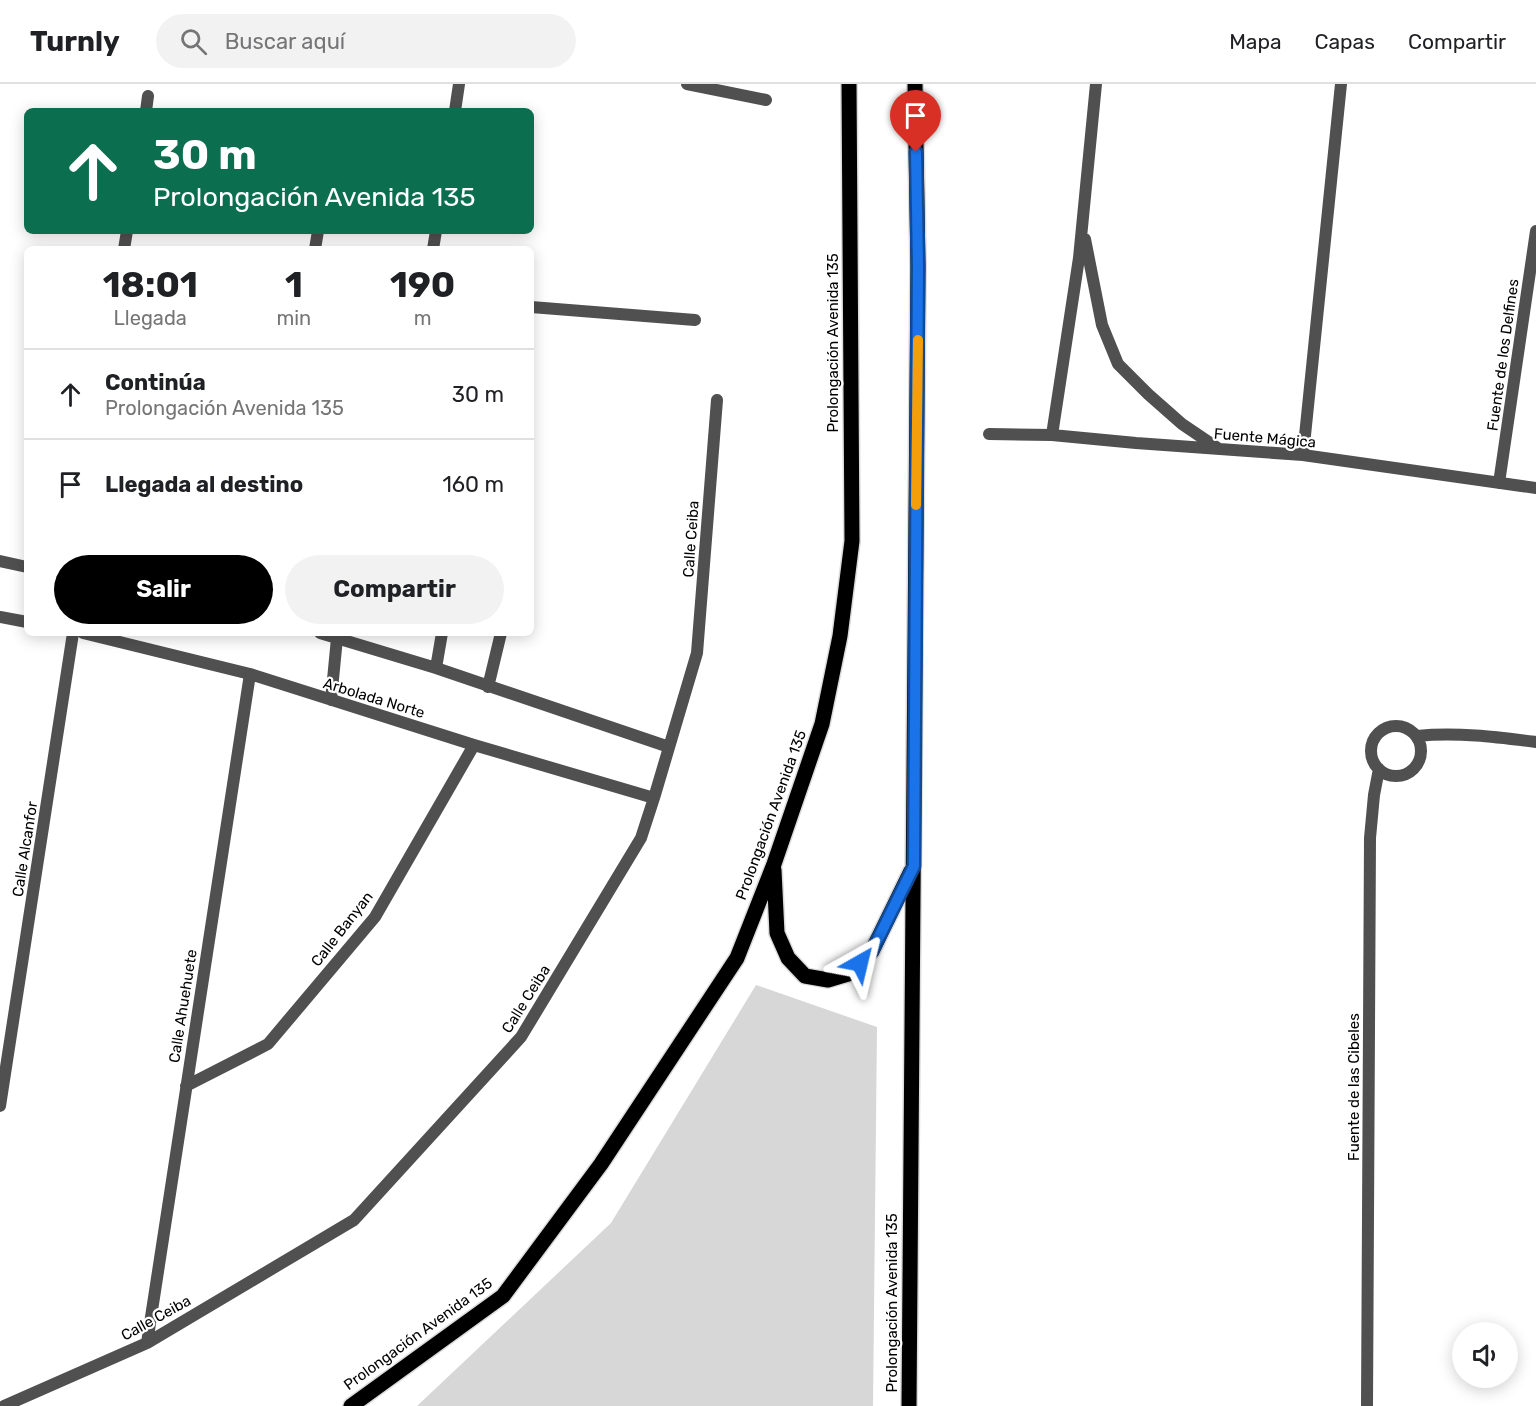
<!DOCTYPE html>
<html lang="es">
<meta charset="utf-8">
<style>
body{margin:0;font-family:Rubik,sans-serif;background:#f2f2f2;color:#202124;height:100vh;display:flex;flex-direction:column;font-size:22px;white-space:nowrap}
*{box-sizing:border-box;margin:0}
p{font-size:20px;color:#757577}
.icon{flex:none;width:33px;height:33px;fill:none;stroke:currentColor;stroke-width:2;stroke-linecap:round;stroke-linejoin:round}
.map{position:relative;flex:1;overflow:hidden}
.details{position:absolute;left:24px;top:162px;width:510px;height:390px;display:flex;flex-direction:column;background:#fff;border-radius:9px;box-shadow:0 3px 15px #0003}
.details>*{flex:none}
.guide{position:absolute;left:24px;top:24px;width:510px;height:126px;border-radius:9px;box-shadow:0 3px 15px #0003;background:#0b6e4f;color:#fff;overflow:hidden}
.buttons{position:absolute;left:1452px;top:1238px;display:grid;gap:12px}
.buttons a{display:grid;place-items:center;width:66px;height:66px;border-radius:50%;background:#fff;box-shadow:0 3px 15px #0003;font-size:30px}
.pin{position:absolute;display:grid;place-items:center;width:51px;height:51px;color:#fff;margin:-62px -26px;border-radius:50% 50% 50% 0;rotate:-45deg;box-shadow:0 0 6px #0007}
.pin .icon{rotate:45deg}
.me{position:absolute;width:66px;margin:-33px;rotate:37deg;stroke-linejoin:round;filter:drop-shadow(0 0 4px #0008)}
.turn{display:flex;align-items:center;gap:21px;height:126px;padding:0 30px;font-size:27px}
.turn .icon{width:78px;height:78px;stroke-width:2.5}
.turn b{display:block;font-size:42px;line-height:51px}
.eta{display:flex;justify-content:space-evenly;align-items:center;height:102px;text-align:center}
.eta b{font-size:36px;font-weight:700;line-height:42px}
.primary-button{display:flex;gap:12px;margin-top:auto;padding:12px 30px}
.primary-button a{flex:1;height:69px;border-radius:36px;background:#000;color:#fff;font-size:24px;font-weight:700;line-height:69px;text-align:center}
.primary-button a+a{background:#f2f2f2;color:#202124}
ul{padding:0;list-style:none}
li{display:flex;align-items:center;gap:18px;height:90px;padding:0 30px;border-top:2px solid #e0e0e0}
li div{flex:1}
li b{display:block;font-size:22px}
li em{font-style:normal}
header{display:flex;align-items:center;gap:36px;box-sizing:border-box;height:84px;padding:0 30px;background:#fff;border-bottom:2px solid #e0e0e0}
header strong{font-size:28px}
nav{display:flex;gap:33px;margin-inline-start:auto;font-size:21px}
.search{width:420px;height:54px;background:#f2f2f2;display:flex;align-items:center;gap:15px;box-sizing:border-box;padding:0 21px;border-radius:33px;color:#757577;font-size:22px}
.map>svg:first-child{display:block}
.green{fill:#d7d7d7}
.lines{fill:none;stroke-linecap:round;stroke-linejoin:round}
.primary-casing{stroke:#dbdbdb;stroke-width:18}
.minor{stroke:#505050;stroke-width:12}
.primary{stroke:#000;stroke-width:15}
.route-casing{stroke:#114b97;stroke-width:15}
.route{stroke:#1a73e8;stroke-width:10}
.slow{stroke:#f59e0b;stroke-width:10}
.labels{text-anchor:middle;stroke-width:4.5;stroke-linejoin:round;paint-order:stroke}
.street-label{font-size:15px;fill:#000;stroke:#fff}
</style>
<header>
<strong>Turnly</strong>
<div class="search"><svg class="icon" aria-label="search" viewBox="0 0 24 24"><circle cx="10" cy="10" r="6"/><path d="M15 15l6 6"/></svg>Buscar aquí</div>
<nav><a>Mapa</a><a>Capas</a><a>Compartir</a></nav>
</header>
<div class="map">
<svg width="1536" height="1322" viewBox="0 0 1536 1322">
<rect width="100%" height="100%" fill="#fff"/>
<path class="green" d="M756,901l121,42 -4,379h-456l194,-183z"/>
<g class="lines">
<defs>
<path id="primary" d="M774,786l3,63 11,25 17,18 23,4 20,-6 24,-23 39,-80
M351,1322l152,-110 98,-132 136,-206 37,-94 48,-140 18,-88 12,-95 -3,-457
M909,1322l9,-1140 -3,-182"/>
</defs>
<use href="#primary" class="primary-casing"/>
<path class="minor" d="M687,0l79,16
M146,27l2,-15
M455,27l4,-27
M1085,155l17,86 16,39 30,30 34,30 37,25
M124,165l3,-18
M315,165l3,-18
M433,165l3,-18
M531,223l164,13
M989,350l63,1 84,8 167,12 233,33
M1052,351l27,-177 17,-174
M1303,371l38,-371
M1499,399l37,-252
M0,477l27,6
M0,533l27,5
M83,549l167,41 224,71 180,53
M320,549l116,35 233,79
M436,584l6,-35
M488,603l13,-54
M331,616l6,-62
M1371 667a25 25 0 1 1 50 0a25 25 0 1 1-50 0Z
M1417,652c40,-4 79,1 119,6
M186,1002l82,-42 107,-127 99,-172
M0,1022l73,-473
M147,1259l103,-669
M4,1322l143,-63 207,-123 167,-183 120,-199 13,-40 43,-145 20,-253
M1367,1322l3,-568 4,-43 5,-26"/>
<use href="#primary" class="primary"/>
</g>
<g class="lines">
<defs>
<path id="route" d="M860,879l12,-12 42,-85 4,-600 -2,-114"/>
</defs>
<use href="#route" class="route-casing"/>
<use href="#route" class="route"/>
<path class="slow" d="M916,421l2,-165"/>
</g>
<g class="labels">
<g class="street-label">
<text transform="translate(833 259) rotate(-90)" y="5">Prolongación Avenida 135</text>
<text transform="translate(1503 271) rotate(-82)" y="5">Fuente de los Delfines</text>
<text transform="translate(1265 354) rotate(5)" y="5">Fuente Mágica</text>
<text transform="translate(691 455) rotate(-86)" y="5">Calle Ceiba</text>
<text transform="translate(374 614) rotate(17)" y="5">Arbolada Norte</text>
<text transform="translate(771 731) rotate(-70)" y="5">Prolongación Avenida 135</text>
<text transform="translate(25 765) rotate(-81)" y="5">Calle Alcanfor</text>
<text transform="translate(342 845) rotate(-52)" y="5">Calle Banyan</text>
<text transform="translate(526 915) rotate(-58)" y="5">Calle Ceiba</text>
<text transform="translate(183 922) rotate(-81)" y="5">Calle Ahuehuete</text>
<text transform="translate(1354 1003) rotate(-90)" y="5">Fuente de las Cibeles</text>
<text transform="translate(892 1219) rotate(-90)" y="5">Prolongación Avenida 135</text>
<text transform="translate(156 1234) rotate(-29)" y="5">Calle Ceiba</text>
<text transform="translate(418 1250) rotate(-36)" y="5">Prolongación Avenida 135</text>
</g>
</g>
</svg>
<div class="buttons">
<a><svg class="icon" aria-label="sound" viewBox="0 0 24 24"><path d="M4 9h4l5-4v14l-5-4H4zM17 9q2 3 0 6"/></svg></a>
</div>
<div class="pin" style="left:916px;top:68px;background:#d93025"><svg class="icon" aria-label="arrive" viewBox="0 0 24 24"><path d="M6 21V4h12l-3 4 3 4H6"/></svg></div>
<svg class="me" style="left:860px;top:879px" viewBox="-20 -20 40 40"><path d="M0-17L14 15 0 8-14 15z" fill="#1a73e8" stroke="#fff" stroke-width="4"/></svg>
<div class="guide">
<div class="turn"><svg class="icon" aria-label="ahead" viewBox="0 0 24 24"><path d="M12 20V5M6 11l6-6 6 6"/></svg><div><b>30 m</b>Prolongación Avenida 135</div></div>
</div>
<section class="details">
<div class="eta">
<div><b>18:01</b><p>Llegada</p></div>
<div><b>1</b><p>min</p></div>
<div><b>190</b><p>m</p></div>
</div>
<ul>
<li><svg class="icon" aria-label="ahead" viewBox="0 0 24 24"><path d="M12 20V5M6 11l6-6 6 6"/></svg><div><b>Continúa</b><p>Prolongación Avenida 135</p></div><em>30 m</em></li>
<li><svg class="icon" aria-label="arrive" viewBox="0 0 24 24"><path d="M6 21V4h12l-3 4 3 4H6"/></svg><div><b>Llegada al destino</b></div><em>160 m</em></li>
</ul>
<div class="primary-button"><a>Salir</a><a>Compartir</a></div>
</section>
</div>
